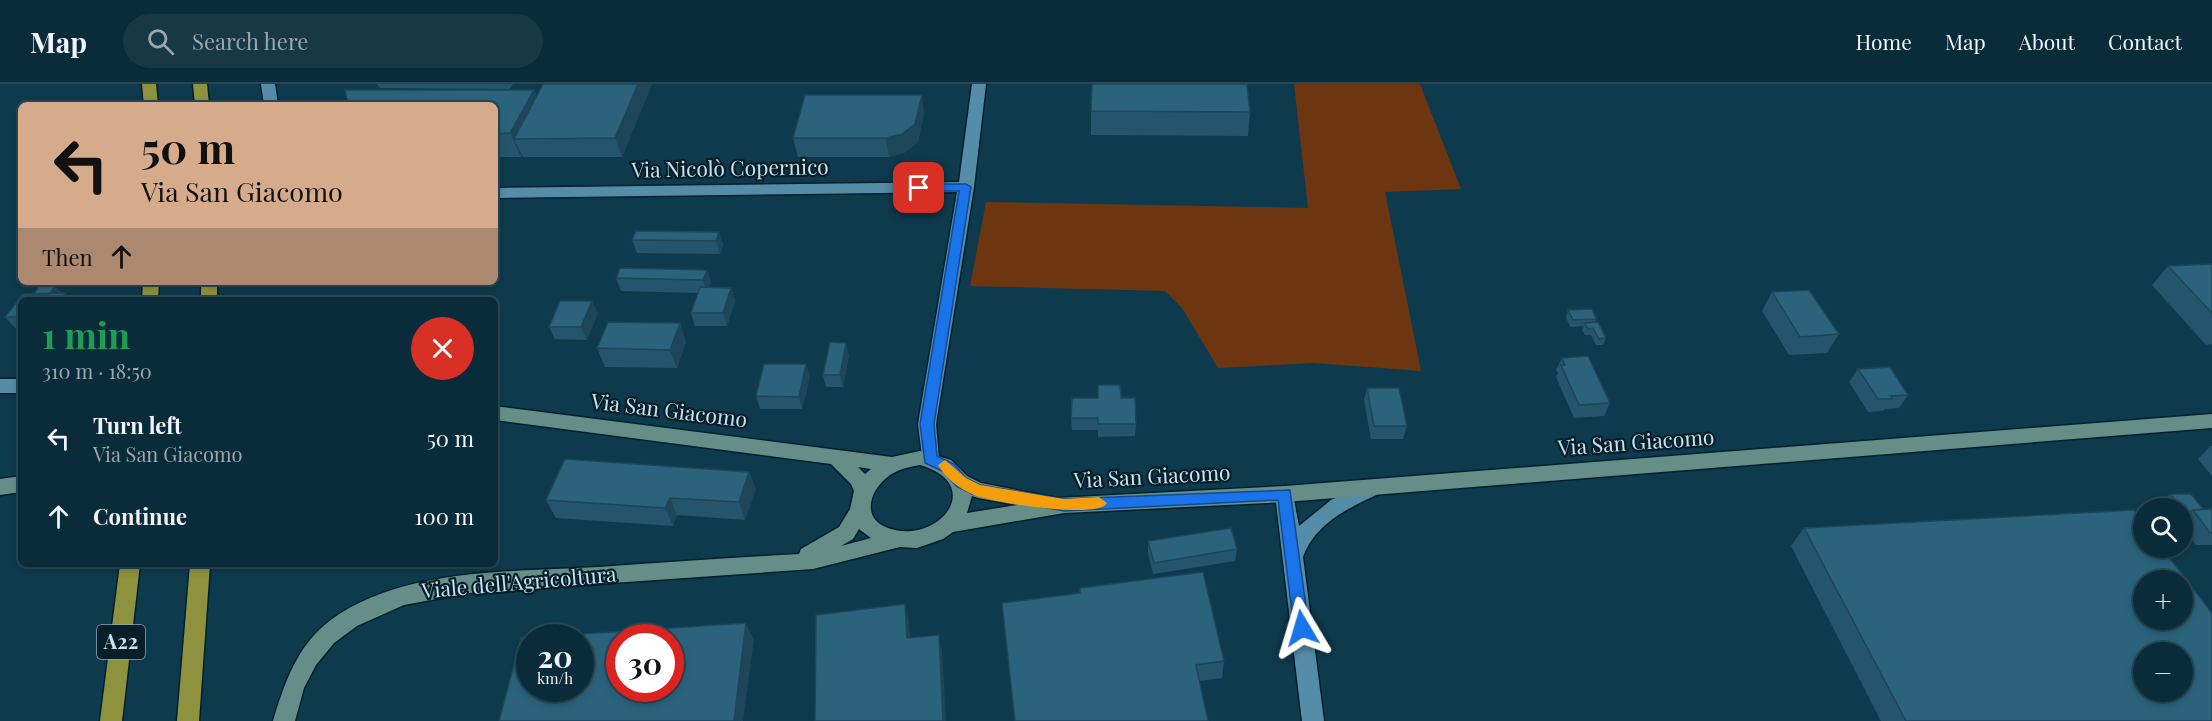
<!DOCTYPE html>
<meta charset="utf-8">
<style>
body{margin:0;font-family:"Playfair Display",serif;background:#183845;color:#f1f3f6;height:100vh;display:flex;flex-direction:column;font-size:22px;white-space:nowrap}
*{box-sizing:border-box;margin:0}
p{font-size:20px;color:#99a7af}
.icon{flex:none;width:33px;height:33px;fill:none;stroke:currentColor;stroke-width:2;stroke-linecap:round;stroke-linejoin:round}
.map{position:relative;flex:1;overflow:hidden}
.details{position:absolute;left:18px;top:213px;width:480px;height:270px;display:flex;flex-direction:column;background:#0a2c3a;border-radius:9px;box-shadow:0 3px 9px #0003,0 0 0 2px #2a4854}
.details>*{flex:none}
.guide{position:absolute;left:18px;top:18px;width:480px;height:183px;border-radius:9px;box-shadow:0 3px 9px #0003,0 0 0 2px #2a4854;background:#d6ab8b;color:#111;overflow:hidden}
.buttons{position:absolute;left:2133px;top:414px;display:grid;gap:12px}
.buttons a{display:grid;place-items:center;width:60px;height:60px;border-radius:50%;background:#0a2c3a;box-shadow:0 3px 9px #0003,0 0 0 2px #2a4854;font-size:30px}
.speed{position:absolute;left:516px;top:540px;display:flex;gap:12px;font-size:30px;font-weight:700;text-align:center}
.speed>*{display:grid;place-content:center;width:78px;height:78px;border-radius:50%;background:#0a2c3a;box-shadow:0 3px 9px #0003,0 0 0 2px #2a4854;line-height:1}
.speed small{font-size:15px;font-weight:400}
.speed .limit{border:9px solid #d22;background:#fff;color:#111}
.pin{position:absolute;display:grid;place-items:center;width:51px;height:51px;color:#fff;margin:-26px;border-radius:12px;box-shadow:0 3px 9px #0006}
.me{position:absolute;width:66px;margin:-33px;rotate:353deg;stroke-linejoin:round;filter:drop-shadow(0 0 4px #0008)}
.turn{display:flex;align-items:center;gap:21px;height:126px;padding:0 24px;font-size:27px}
.turn .icon{width:78px;height:78px;stroke-width:2.5}
.turn b{display:block;font-size:42px;line-height:51px}
.then{display:flex;align-items:center;height:57px;padding:0 24px;background:#0003;gap:12px;font-size:22px}
.round{display:grid;place-items:center;flex:none;width:63px;height:63px;border-radius:32px;background:#183845}
.summary{display:flex;align-items:center;justify-content:space-between;height:102px;padding:0 24px}
h1{font-size:36px;font-weight:700;line-height:45px;color:#1e9e55}
ul{padding:0;list-style:none}
li{display:flex;align-items:center;gap:18px;height:78px;padding:0 24px}
li div{flex:1}
li b{display:block;font-size:22px}
li em{font-style:normal}
header{display:flex;align-items:center;gap:36px;box-sizing:border-box;height:84px;padding:0 30px;background:#0a2c3a;border-bottom:2px solid #2a4854}
header strong{font-size:28px}
nav{display:flex;gap:33px;margin-inline-start:auto;font-size:21px}
.search{width:420px;height:54px;background:#183845;display:flex;align-items:center;gap:15px;box-sizing:border-box;padding:0 21px;border-radius:33px;color:#99a7af;font-size:22px}
.map>svg:first-child{display:block}
.green{fill:#6d3611}
.lines{fill:none;stroke-linecap:round;stroke-linejoin:round}
.street-casing{stroke:#02202d;stroke-width:3}
.secondary-casing{stroke:#02202d;stroke-width:3}
.highway-casing{stroke:#02202d;stroke-width:3}
.street{fill:#558ca7;fill-rule:evenodd}
.secondary{fill:#668e88;fill-rule:evenodd}
.highway{fill:#8e913e;fill-rule:evenodd}
.wall{fill:#25556c}
.shaded-wall{fill:#1e4558}
.building{fill:#2b637d;stroke:#1e4558;stroke-width:1.5;fill-rule:evenodd}
.route{fill:#1a73e8;stroke:#114b97;stroke-width:1.5}
.slow{fill:#f59e0b}
.labels{text-anchor:middle;stroke-width:4.5;stroke-linejoin:round;paint-order:stroke}
.shield{fill:#081f2a;stroke:#8da7b5;stroke-width:1.5}
.shield-label{font-size:20px;font-weight:bold;fill:#c6e1f0}
.street-label{font-size:21px;fill:#c6e1f0;stroke:#081f2a}
</style>
<header>
<strong>Map</strong>
<div class="search"><svg class="icon" aria-label="search" viewBox="0 0 24 24"><circle cx="10" cy="10" r="6"/><path d="M15 15l6 6"/></svg>Search here</div>
<nav><a>Home</a><a>Map</a><a>About</a><a>Contact</a></nav>
</header>
<div class="map">
<svg width="2212" height="637" viewBox="0 0 2212 637">
<rect width="100%" height="100%" fill="#0e3a4d"/>
<path class="green" d="M1294,0h126l41,105 -76,3 36,179 -107,-8 -96,5 -36,-60 -17,-17 -195,-5 16,-84 322,6z"/>
<g class="lines">
<defs>
<path id="street" d="M261,0h14l3,21h-14z
M972,0h14l-12,103 -38,237 3,35 -2,5 -7,2 -7,-2 -5,-40 39,-232 -462,6v-10l464,-6z
M0,295h21v14h-21z
M1376,395l7,3 3,5 -3,5c-33,15 -67,30 -80,65l21,164h-22l-27,-227 3,-5 7,-3 7,3 7,37 32,-26z"/>
<path id="secondary" d="M495,322l397,51 28,-6 31,9 16,16 14,7 76,15 228,-12 927,-72v14l-927,74 -221,11 -111,19 -10,7 -26,9 -17,-1 -87,22 -344,24 -65,12 -47,21 -23,17 -18,22 -12,23 -9,33h-22c10,-33 21,-67 47,-92 69,-62 192,-57 279,-62 67,-5 133,-9 200,-13l2,-5 38,-22 11,-18 4,-18 -3,-7 -20,-20 -336,-44zM920,381c68,20 17,81 -32,63 -28,-10 -18,-39 2,-53 9,-6 19,-8 30,-10zM858,383l13,2 -6,5zM972,412l6,2 39,7 -50,8zM859,445l12,9 -30,8 12,-7z
M21,392v16l-21,3v-16z"/>
<path id="highway" d="M142,0h14l2,21h-14z
M193,0h14l2,21h-14z
M143,198h16l-1,18h-16z
M201,198h16v18h-16z
M120,480h20l-18,157h-22z
M190,480h20l-11,157h-22z"/>
</defs>
<use href="#street" class="street-casing"/>
<use href="#secondary" class="secondary-casing"/>
<use href="#highway" class="highway-casing"/>
<use href="#street" class="street"/>
<use href="#secondary" class="secondary"/>
<use href="#highway" class="highway"/>
</g>
<path class="wall" d="M377,0h136l-3,5 -130,-1z
M652,0l-30,73h-99l-1,-2 -1,2h-26v-52l39,-15 3,6z
M922,11l2,19 -6,28 -14,11 -15,4h-91l-5,-19z
M1091,27l159,1 -2,24 -157,-1z
M719,148l4,13 -3,9 -83,-1 -5,-13z
M2212,180v80l-6,1 -54,-60 16,-19z
M707,186l4,13 -2,4 22,1 4,13 -8,25h-32l-4,-13 7,-20 -77,-2 -5,-13z
M39,202h16l6,6 -1,2 5,-1 6,7h-50v30h-4l-12,-13 18,-23h11z
M1772,208l67,42 -12,19 -38,2 -27,-44z
M1568,226l28,9 -1,4 11,15 -3,7h-7l-5,-10h-6l-3,-5 2,-4 -14,1 -4,-10z
M598,229l-11,27 -32,-1 -6,-12z
M680,239l6,19 -9,26 -72,-1 -8,-19z
M849,271l-6,32h-17l-3,-12z
M1562,274l48,45 -6,13 -30,2 -18,-41 2,-4 -2,-3z
M806,280l4,13 -8,32h-42l-4,-13z
M1858,285l50,26 -9,13 -14,1 -2,2 -15,1 -19,-30z
M1367,304l40,38 -4,13h-32l-7,-39z
M1121,314l15,26 -1,12 -37,1v-7h-26l-1,-12z
M2211,362h1v30l-14,-17z
M749,388l7,17 -11,31 -68,-5 -4,11 -117,-8 -10,-18z
M2170,410l33,15h9v36h-16l-14,-18v-19h-13l-5,-8z
M1804,444l408,193h-331l-90,-175z
M1148,457l89,8 -2,12 -82,13 -5,-21z
M1002,519l222,58 -2,17 -23,3z"/>
<path class="shaded-wall" d="M638,0h14l-30,73 -7,-19z
M534,6l10,23 -30,26 8,16 -1,2 -11,-24z
M922,11l2,19 -6,28 -14,11 -15,4 -3,-19z
M719,148l4,13 -3,9 -4,-13z
M707,186l4,13 -4,10 -4,-13z
M55,202l6,6 -6,8h-10z
M731,204l4,13 -8,25 -4,-13z
M65,209l6,7h-11z
M592,217l6,12 -11,27 -6,-13z
M680,239l6,19 -9,26 -7,-18z
M846,259l3,12 -6,32 -3,-12z
M806,280l4,13 -8,32 -3,-12z
M749,388l7,17 -11,31 -6,-18z
M670,414l7,17 -4,11 -8,-18z
M905,520l4,17 2,34 -4,-17z
M746,539l8,17 -11,81h-9z
M939,551l3,16 4,70h-3z"/>
<path class="building" d="M543,0h95l-23,54 -101,1z
M1092,0h155l3,28 -159,-1z
M345,6h189l-24,43 -15,1v-29h-147z
M805,11h117l-7,29 -13,10 -16,4h-93z
M636,147l83,1 -3,9 -84,-1z
M2212,180v49l-44,-47z
M620,184l87,2 -4,10 -87,-2z
M39,202h16l-5,8h-16z
M700,203l31,1 -8,25h-32z
M1809,206l30,44 -39,3 -28,-45z
M65,209l-5,7h-39v17h-16l18,-23z
M560,217h32l-11,26h-32z
M1592,225l4,10 -23,1 -5,-10z
M608,238l72,1 -10,27 -73,-2z
M1598,238l8,16 -7,1 -6,-11 -5,1 -3,-6z
M830,258l16,1 -6,32h-17z
M1588,272l22,47 -31,2 -18,-40h4l-3,-7z
M764,280h42l-7,33 -43,-1z
M1890,283l18,28 -17,1 1,3h-14l-20,-30z
M1098,301h22l1,13h14l1,26h-38v-6h-27l1,-20h26z
M1367,304h32l8,38h-33z
M565,375l184,13 -10,30 -69,-4 -5,10 -119,-8z
M2170,410h21l12,15 -10,1 -7,5 -4,-4v-3h-1z
M2212,425v24h-2l-17,-23z
M2134,426l10,12v26h18l50,65v108h-306l-102,-193zM2144,496h38v40h-38zM2144,568h38v40h-38z
M1231,444l6,21 -83,14 -6,-22z
M1203,488l21,89 -28,4 12,56h-193l-13,-118 78,-10v-5z
M905,520l2,34 32,-3 4,86h-128l1,-106z
M746,539l-12,98h-235l22,-83zM530,554h50v50h-50zM620,554h50v50h-50z"/>
<path class="route" d="M919,100h47l5,3 -37,237 3,32 17,8 12,14 14,7 84,14 226,-9 19,138 -2,5h-11l-2,-5 -16,-128 -214,11 -92,-17 -16,-8 -12,-14 -19,-9 -5,-39 39,-233h-44l-2,-3z"/>
<path class="slow" d="M945,376l21,18 14,7 84,14 35,-2 8,6c-9,17 -115,-1 -133,-8 -14,-6 -28,-16 -36,-30z"/>
<g class="labels">
<rect class="shield" x="97" y="541" width="48" height="34" rx="4.5"/>
<g class="shield-label">
<text x="121" y="565">A22</text>
</g>
<g class="street-label">
<text transform="translate(730 85) rotate(-1)" y="7">Via Nicolò Copernico</text>
<text transform="translate(669 327) rotate(7)" y="7">Via San Giacomo</text>
<text transform="translate(1636 359) rotate(-4)" y="7">Via San Giacomo</text>
<text transform="translate(1152 393) rotate(-3)" y="7">Via San Giacomo</text>
<text transform="translate(519 499) rotate(-5)" y="7">Viale dell'Agricoltura</text>
</g>
</g>
</svg>
<div class="buttons">
<a><svg class="icon" aria-label="search" viewBox="0 0 24 24"><circle cx="10" cy="10" r="6"/><path d="M15 15l6 6"/></svg></a>
<a>+</a>
<a>−</a>
</div>
<div class="speed"><div>20<small>km/h</small></div><div class="limit">30</div></div>
<div class="pin" style="left:919px;top:104px;background:#d93025"><svg class="icon" aria-label="arrive" viewBox="0 0 24 24"><path d="M6 21V4h12l-3 4 3 4H6"/></svg></div>
<svg class="me" style="left:1302px;top:544px" viewBox="-20 -20 40 40"><path d="M0-17L14 15 0 8-14 15z" fill="#1a73e8" stroke="#fff" stroke-width="4"/></svg>
<div class="guide">
<div class="turn"><svg class="icon" aria-label="left" viewBox="0 0 24 24"><path d="M17 20v-9H6M10 6l-5 5 5 5"/></svg><div><b>50 m</b>Via San Giacomo</div></div>
<div class="then">Then<svg class="icon" aria-label="ahead" viewBox="0 0 24 24"><path d="M12 20V5M6 11l6-6 6 6"/></svg></div>
</div>
<section class="details">
<div class="summary"><div><h1>1 min</h1><p>310 m · 18:50</p></div><a class="round" style="background:#d93025;color:#fff"><svg class="icon" aria-label="close" viewBox="0 0 24 24"><path d="M6 6l12 12M18 6L6 18"/></svg></a></div>
<ul>
<li><svg class="icon" aria-label="left" viewBox="0 0 24 24"><path d="M17 20v-9H6M10 6l-5 5 5 5"/></svg><div><b>Turn left</b><p>Via San Giacomo</p></div><em>50 m</em></li>
<li><svg class="icon" aria-label="ahead" viewBox="0 0 24 24"><path d="M12 20V5M6 11l6-6 6 6"/></svg><div><b>Continue</b></div><em>100 m</em></li>
</ul>
</section>
</div>
